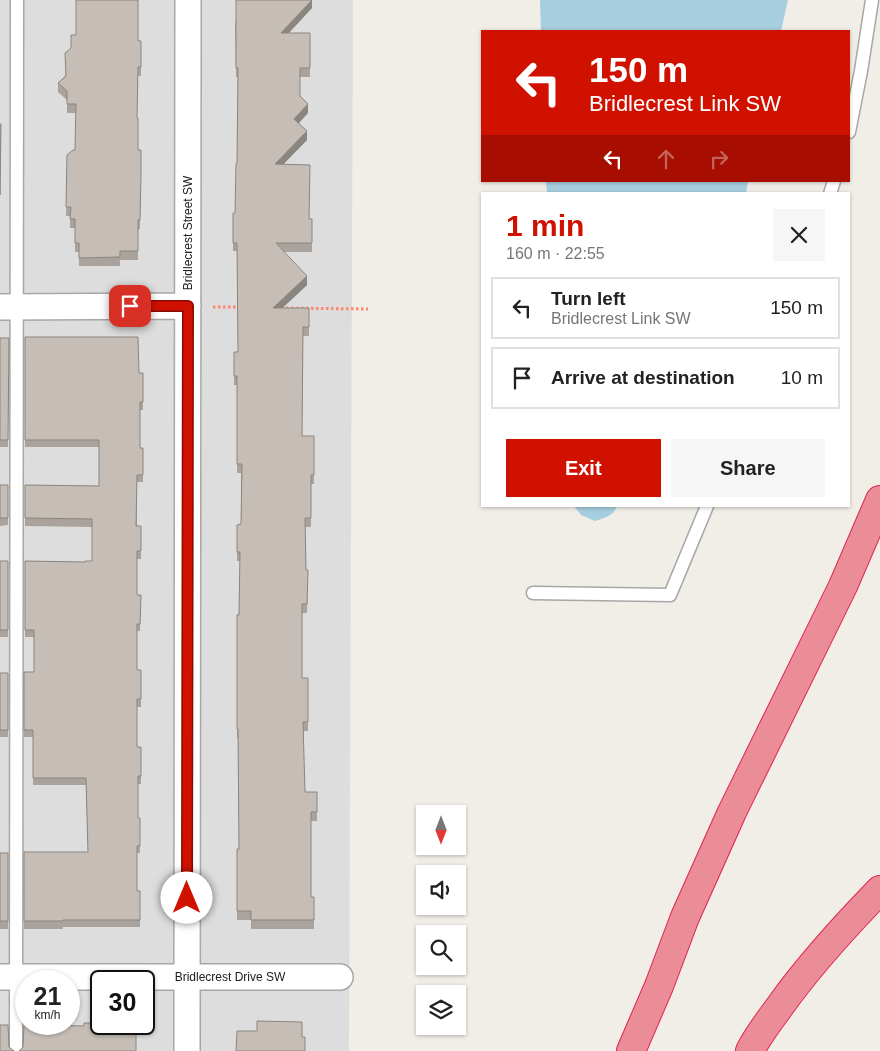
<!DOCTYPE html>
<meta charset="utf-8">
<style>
body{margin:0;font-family:Helvetica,sans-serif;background:#f6f6f6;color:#222;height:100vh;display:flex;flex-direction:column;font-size:19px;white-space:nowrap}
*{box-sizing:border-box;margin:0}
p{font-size:16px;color:#767676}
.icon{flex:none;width:28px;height:28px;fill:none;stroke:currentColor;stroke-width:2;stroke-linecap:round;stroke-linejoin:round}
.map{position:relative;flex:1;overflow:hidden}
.details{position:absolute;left:481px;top:192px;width:369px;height:315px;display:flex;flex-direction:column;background:#fff;border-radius:0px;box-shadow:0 1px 4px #0004}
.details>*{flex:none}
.hud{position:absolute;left:481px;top:30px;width:369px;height:152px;border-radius:0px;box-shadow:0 1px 4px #0004;background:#d11100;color:#fff;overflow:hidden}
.needle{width:32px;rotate:180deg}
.tools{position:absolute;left:416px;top:805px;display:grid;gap:10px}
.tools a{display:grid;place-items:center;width:50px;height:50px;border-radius:0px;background:#fff;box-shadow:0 1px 4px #0004;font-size:25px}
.speed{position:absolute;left:15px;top:970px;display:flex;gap:10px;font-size:25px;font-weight:700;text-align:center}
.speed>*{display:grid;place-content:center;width:65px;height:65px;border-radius:50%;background:#fff;box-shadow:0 1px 4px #0004;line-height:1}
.speed small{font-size:12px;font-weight:400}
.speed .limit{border:2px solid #111;border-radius:8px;background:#fff;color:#111}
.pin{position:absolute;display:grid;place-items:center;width:42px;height:42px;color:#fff;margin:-21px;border-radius:10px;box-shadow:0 2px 8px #0006}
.me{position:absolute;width:55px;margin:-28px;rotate:0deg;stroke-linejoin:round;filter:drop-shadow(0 0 4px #0008)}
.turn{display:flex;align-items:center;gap:18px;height:105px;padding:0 25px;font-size:22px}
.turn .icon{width:65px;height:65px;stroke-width:2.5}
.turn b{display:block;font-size:35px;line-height:42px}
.lanes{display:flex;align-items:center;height:48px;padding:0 25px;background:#0003;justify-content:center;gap:25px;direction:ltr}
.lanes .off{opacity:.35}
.round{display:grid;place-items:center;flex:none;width:52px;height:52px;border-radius:0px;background:#f6f6f6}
.summary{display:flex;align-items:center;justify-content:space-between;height:85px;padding:0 25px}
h1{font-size:30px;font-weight:800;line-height:38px;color:#d11100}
.primary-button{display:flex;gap:10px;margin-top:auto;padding:10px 25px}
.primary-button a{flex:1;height:58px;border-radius:0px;background:#d11100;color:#fff;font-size:20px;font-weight:800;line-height:58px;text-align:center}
.primary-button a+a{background:#f6f6f6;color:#222}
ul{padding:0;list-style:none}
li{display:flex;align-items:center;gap:15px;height:62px;margin:0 10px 8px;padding:0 15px;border:2px solid #e0e0e0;border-radius:0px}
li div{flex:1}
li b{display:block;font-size:19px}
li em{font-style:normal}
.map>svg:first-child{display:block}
.residential{fill:#dedddd;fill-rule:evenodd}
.water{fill:#a6cedf}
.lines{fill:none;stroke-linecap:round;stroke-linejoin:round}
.lane-casing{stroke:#a7a7a7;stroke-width:15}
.street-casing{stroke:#a7a7a7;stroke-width:28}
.highway-casing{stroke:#e02254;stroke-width:30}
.path{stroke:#fd866b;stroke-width:3;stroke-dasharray:2.5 2.5;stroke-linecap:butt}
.lane{stroke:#fff;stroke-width:12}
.street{stroke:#fff;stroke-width:25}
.highway{stroke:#ea8d97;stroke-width:28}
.wall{fill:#aaa39d}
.shaded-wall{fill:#8b857f}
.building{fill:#c6beb6;stroke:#8b857f}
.route-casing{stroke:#880b00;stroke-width:12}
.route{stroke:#d11100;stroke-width:9}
.labels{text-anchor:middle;stroke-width:4;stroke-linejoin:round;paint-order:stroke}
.street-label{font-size:12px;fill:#202020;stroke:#fff}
</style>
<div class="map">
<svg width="880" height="1051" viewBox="0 0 880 1051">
<rect width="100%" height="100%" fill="#f1eee7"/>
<path class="residential" d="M0,0h353l-4,1051h-349zM26,981h43v43h-43zM101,981h43v43h-43z"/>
<path class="water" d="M540,0h248l-7,31h-240z
M546,181h202l-2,13h-199z
M574,506h43c-3,10 -13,12 -22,15l-14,-6z"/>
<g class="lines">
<defs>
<path id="lane" d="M849,132l12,-61 11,-71
M830,194l4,-13
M533,593l137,2 37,-89
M16,1051l1,-1051"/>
<path id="street" d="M0,307l188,-1
M0,977h340
M187,1051l1,-1051"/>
<path id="highway" d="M631,1051l28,-65 26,-69 47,-105 111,-226 37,-86
M750,1051c8,-16 19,-30 30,-45 30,-42 64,-79 100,-116"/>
</defs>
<use href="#lane" class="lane-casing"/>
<use href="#street" class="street-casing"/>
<use href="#highway" class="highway-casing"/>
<path class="path" d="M213,307h26
M281,308l87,1"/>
<use href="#lane" class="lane"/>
<use href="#street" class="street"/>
<use href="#highway" class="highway"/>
</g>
<path class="wall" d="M72,0h69h-3v41h3v35h-3l-1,42 1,32h3l-1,79h-2v31h-18v6h-41v-14h-4v-24h-5v-12h-4l1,-61 8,-5 1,-37h-9v-13l-9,-8v-9l7,-7 6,-28 5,-13v-35z
M312,0v8l-23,25h21v44h-10v19l8,17 -9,10 8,17 -24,24 26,55h3v33h-28l23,33 -25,23h27v28h-6l-1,100h12v48h-3v43h-6l1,43 2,8 -1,35h-5v65h6v53h-5l2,61h12v29h-6v76h3v32h-63v-9h-14v-71h2l-1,-111h-1v-123h2l1,-54h-3v-36l4,-1v-51h-4v-88h-3v-33h4l-1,-101h-4v-38h2l2,-49 1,-87h-2l-1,-54z
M25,337l114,36h4v37h-3v38h3v34h-6v44h4v33h-4v36h4l-1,36h-3v39h4v37h-4v40h4v37h-3v34h2v35h-3v38h3v36h-77v2h-39v-77h64l-2,-67h-53v-48h-9v-65h10v-35h-9v-76l60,1 7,-1v-34l-67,-1v-41l74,1v-39h-74z
M0,338h9l-1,109h-8z
M0,485h8v40l-8,1z
M0,561h8v76h-8z
M0,673h8v64h-8z
M0,853h8v76h-8z"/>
<path class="shaded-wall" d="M312,0v8l-31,33v-8z
M308,104v9l-14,15v-9z
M307,131v9l-32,33v-9z
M307,276v9l-34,32v-9z"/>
<path class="building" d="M76,0h62v41h3v26h-3l-1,51h1v32h3v26l-1,44h-2v31h-18v6l-41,1v-15h-4v-24h-5l1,-12h-5l1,-52 6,-5h2l1,-46h-9v-13l-9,-8 8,-7 -1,-23 6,-5v-13h5z
M236,0h76l-31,33h29v35h-10v28l8,8 -14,15 13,12 -32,33 35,1 -1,54h3v24h-36l31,33 -34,32h36v19h-6l-1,109h12v39h-3v43h-6l1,52h2l-1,34h-5v74h6v44h-5l2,70h12v20h-6v85h3v23h-63v-9h-14v-62h2l-1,-120h-1v-114h2l1,-63h-3v-27l4,-1 1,-60h-5v-88h-3v-24h4l-1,-109h-4v-30h2l1,-49h1l1,-96h-2z
M0,124h1l-1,71z
M25,337h113l1,36h4v29h-3v46h3v27h-6l-1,51h5v25h-4v44h4l-1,29h-3v46h4v29h-4v48h4v29h-3v42h2v28h-3v45h3v29h-77v1h-39v-69h64l-2,-74h-53v-48h-9v-58h10v-42h-9v-69l60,1v-1h7v-42l-67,-1v-33l74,1v-46h-74z
M0,338h9l-1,102h-8z
M0,485h8v33h-8z
M0,561h8v69h-8z
M0,673h8v57h-8z
M0,853h8v68h-8z
M257,1021l45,1v15h3v14h-69l1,-20h20z
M84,1023l52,1v27h-117l4,-4 1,-22 60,1z
M0,1025h8l1,22 5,4h-14z"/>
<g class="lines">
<defs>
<path id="route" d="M130,306h58l-1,592"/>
</defs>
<use href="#route" class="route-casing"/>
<use href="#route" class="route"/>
</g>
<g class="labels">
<g class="street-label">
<text transform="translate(188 233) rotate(-90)" y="4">Bridlecrest Street SW</text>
<text x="230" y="981">Bridlecrest Drive SW</text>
</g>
</g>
</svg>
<div class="tools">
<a><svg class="needle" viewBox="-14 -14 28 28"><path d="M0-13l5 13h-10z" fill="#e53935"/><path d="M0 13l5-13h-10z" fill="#767676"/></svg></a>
<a><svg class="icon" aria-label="sound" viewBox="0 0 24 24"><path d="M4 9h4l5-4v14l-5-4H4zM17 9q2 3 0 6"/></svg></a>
<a><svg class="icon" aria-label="search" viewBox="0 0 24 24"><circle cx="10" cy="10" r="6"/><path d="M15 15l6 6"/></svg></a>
<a><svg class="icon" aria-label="layers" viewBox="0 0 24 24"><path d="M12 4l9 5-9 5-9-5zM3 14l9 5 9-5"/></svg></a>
</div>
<div class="speed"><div>21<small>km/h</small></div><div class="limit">30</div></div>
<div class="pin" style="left:130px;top:306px;background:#d93025"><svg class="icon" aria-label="arrive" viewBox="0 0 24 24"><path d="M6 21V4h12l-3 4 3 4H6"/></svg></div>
<svg class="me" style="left:187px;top:898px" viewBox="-20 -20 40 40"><circle r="19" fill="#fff"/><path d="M0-13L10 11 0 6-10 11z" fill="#d11100"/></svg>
<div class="hud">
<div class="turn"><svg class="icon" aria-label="left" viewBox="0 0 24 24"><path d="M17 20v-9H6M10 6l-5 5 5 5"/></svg><div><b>150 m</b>Bridlecrest Link SW</div></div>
<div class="lanes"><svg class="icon" aria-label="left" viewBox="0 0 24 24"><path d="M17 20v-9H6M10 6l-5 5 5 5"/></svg><svg class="icon off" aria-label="ahead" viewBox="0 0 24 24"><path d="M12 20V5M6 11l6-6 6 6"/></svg><svg class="icon off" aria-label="right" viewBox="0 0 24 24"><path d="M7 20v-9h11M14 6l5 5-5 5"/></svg></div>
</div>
<section class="details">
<div class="summary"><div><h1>1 min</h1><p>160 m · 22:55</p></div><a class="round"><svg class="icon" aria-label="close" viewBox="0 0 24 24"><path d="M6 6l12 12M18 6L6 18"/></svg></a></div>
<ul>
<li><svg class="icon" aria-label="left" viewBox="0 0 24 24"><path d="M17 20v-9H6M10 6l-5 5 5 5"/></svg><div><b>Turn left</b><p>Bridlecrest Link SW</p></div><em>150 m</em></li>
<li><svg class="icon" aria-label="arrive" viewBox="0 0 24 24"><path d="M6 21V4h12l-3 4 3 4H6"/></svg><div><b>Arrive at destination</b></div><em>10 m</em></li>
</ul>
<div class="primary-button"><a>Exit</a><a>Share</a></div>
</section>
</div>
